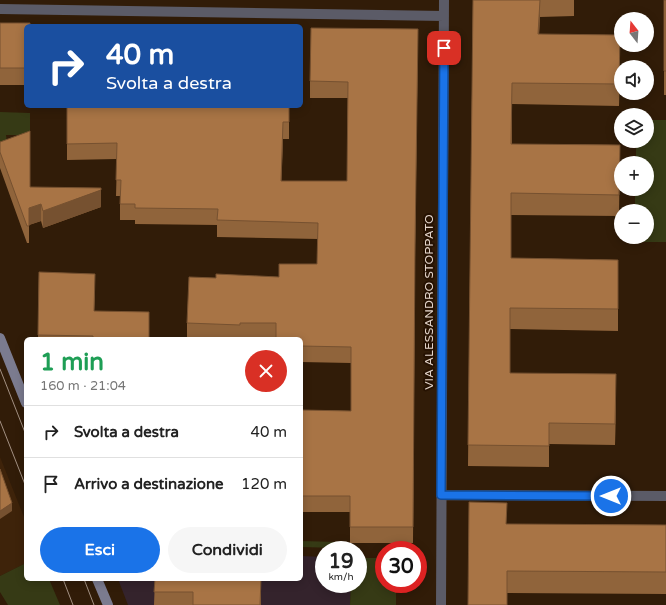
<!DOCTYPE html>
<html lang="it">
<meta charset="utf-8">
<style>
body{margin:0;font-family:"Varela Round",sans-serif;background:#f6f6f6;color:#222;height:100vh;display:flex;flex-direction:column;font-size:15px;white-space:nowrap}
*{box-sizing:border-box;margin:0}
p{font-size:13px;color:#767676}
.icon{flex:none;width:22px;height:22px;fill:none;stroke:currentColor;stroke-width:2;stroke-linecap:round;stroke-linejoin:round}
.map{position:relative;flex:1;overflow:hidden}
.side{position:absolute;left:24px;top:337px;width:279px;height:244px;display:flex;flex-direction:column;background:#fff;border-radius:6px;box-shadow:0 2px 10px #0003}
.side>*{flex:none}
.guide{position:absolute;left:24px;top:24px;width:279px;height:84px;border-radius:6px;box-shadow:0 2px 10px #0003;background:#1a4fa0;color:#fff;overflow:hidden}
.needle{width:26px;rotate:343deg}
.buttons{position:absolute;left:614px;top:12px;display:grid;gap:8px}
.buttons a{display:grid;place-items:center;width:40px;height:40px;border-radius:50%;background:#fff;box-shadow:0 2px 10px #0003;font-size:20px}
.speed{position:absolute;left:315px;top:541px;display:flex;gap:8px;font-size:20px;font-weight:700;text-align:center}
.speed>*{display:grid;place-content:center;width:52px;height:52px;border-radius:50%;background:#fff;box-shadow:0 2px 10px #0003;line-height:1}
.speed small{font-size:10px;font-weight:400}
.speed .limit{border:6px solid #d22;background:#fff;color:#111}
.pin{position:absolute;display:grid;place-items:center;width:34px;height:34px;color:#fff;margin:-17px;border-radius:8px;box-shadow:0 2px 6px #0006}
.me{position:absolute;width:44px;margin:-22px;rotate:270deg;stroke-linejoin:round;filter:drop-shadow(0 0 3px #0008)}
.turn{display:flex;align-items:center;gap:14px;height:84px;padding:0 16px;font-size:18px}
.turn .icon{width:52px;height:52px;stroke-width:2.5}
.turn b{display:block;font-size:28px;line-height:34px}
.round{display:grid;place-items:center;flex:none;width:42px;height:42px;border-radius:21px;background:#f6f6f6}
.summary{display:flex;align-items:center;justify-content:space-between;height:68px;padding:0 16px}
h1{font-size:24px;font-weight:700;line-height:30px;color:#1e9e55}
.action{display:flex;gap:8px;margin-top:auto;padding:8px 16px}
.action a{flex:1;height:46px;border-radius:24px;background:#1a73e8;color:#fff;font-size:16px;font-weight:700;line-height:46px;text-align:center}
.action a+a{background:#f6f6f6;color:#222}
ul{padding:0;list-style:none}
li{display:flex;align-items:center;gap:12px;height:52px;padding:0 16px;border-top:1px solid #e0e0e0}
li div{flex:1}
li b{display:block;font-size:15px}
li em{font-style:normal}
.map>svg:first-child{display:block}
.built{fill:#3e230a}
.education{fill:#34232c}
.green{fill:#363a15}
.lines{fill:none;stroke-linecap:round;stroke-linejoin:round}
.street{stroke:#5b5b67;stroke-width:10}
.secondary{stroke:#7b7b8f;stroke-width:10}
.tram{stroke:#a39183;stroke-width:1}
.wall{fill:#90643b}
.shaded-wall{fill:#765130}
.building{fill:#a87445;stroke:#765130}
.route-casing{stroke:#114b97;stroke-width:10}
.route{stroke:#1a73e8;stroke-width:7}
.labels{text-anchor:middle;stroke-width:4;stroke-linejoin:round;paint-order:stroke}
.street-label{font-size:12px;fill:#e5d6cb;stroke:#261202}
</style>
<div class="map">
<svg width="666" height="605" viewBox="0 0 666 605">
<rect width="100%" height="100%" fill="#311c08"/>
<path class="built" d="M0,457l26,65v41l-26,13z"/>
<path class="education" d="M301,556l23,1v27h27l-1,21h-222l-10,-26h183z"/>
<path class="green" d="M0,112l30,1v22h-24l1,8 -7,1z
M647,120h19v122h-31v-5h12v-26h-12v-22h12v-26h-11v-22h11z
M301,541l37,1v6l-37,-1z
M358,558h26v26h12v21h-46l1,-21h7z
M26,563v16h23l11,26h-52l-8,-13v-16z"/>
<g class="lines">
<path class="street" d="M0,9l444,7
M441,495l225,1
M441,605l3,-605"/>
<path class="secondary" d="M0,338l26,65
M97,579l11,26"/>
<path class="tram" d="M0,369l26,66
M0,421l26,66
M63,579l10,26
M84,579l10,26"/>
</g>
<path class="wall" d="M473,0h101v16l-34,1 -1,17 81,22 -1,50 -107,-2v40l108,1 -1,71 -108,-1v43l107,2v71l-108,-2v44l106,22 -1,50 -66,-1v23l-81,-1z
M664,0h2v95h-2z
M0,23l26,3v59h-26z
M418,29l-3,232 -2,282h-63v-31h-49v-102l50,1v-48l-50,-1v-23h-114v-16l29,-45 63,-1 38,-13 1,-25 -101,-2v-12l-82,-1v-4h-15v-24h-4l1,-37 -50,1v-16l222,-38v33h-6l-2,42h66l1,-83h-38v-17z
M0,142l30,45 71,20 -58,21 -2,-7 -12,4v18h-2l-27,-75z
M39,272l56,18 -1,21 55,28h-111z
M507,524l159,1v69l-159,-1z
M155,579h106v26h-107z"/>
<path class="shaded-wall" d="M540,0v17l-2,38v-21z
M620,35v21l-1,50v-22z
M283,122v17l-2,58v-16z
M101,190v17l-58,21v-17z
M41,204v17l-12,4v18v-35z
M616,374v21l-1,50v-21z
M12,503v8l-12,8v-8z"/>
<path class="building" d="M473,0h67l-2,34 82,1 -1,49 -107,-1 -1,61 109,1 -1,50 -108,-2v65l107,2v49l-108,-1v65l106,1 -1,50 -66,-1v23l-81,-1z
M664,0h2v71h-2z
M0,23h30v3h-4v42h-26z
M311,28l107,1 -3,216 -2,282h-63v-31h-49v-86l50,1v-64l-50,-1v-7h-25v-16h-36v2l-53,-2 2,-46 27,1v-4l63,3v-13h38l1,-41 -101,-3 1,-11 -83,-1v-4h-15l1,-24h-5l1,-37 -50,1v-38h222v16h-6l-2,59h66l1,-99 -38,-1z
M30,131v56l71,1v2l-58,21 -2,-7 -12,4v18h-2l-27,-74v-10z
M39,272l56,2 -1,37 55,1v27h-56v-3l-55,-1z
M0,469l12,34 -12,8z
M469,502l38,1 -1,21 160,1v47l-159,-1v34h-39z
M155,579h106l-1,26h-67v-13h-39z"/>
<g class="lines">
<defs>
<path id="route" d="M444,48l-3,447 170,1"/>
</defs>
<use href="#route" class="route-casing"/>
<use href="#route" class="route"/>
</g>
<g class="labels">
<g class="street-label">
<text transform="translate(429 302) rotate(-90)" y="4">VIA ALESSANDRO STOPPATO</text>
</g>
</g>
</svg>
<div class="buttons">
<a><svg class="needle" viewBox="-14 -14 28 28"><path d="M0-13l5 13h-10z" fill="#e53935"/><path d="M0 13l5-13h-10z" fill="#767676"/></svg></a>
<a><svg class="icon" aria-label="sound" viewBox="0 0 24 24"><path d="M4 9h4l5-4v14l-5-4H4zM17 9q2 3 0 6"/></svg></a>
<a><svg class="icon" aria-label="layers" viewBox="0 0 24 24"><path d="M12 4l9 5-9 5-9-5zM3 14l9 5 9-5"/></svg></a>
<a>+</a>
<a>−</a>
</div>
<div class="speed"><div>19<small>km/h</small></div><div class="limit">30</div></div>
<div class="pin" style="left:444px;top:48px;background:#d93025"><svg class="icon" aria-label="arrive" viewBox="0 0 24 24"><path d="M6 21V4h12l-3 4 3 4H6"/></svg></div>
<svg class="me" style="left:611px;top:496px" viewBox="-20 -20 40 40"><circle r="17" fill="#1a73e8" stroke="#fff" stroke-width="3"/><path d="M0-11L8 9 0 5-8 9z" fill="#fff"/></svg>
<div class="guide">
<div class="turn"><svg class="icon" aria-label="right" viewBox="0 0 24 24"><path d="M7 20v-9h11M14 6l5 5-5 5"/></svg><div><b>40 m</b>Svolta a destra</div></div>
</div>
<section class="side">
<div class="summary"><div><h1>1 min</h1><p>160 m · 21:04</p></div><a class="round" style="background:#d93025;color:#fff"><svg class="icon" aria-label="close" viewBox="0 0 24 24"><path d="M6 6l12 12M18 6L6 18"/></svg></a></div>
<ul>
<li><svg class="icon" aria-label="right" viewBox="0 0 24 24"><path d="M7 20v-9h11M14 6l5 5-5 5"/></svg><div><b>Svolta a destra</b></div><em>40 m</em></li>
<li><svg class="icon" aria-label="arrive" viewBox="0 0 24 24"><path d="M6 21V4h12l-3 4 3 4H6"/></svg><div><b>Arrivo a destinazione</b></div><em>120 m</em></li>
</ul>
<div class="action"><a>Esci</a><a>Condividi</a></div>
</section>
</div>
